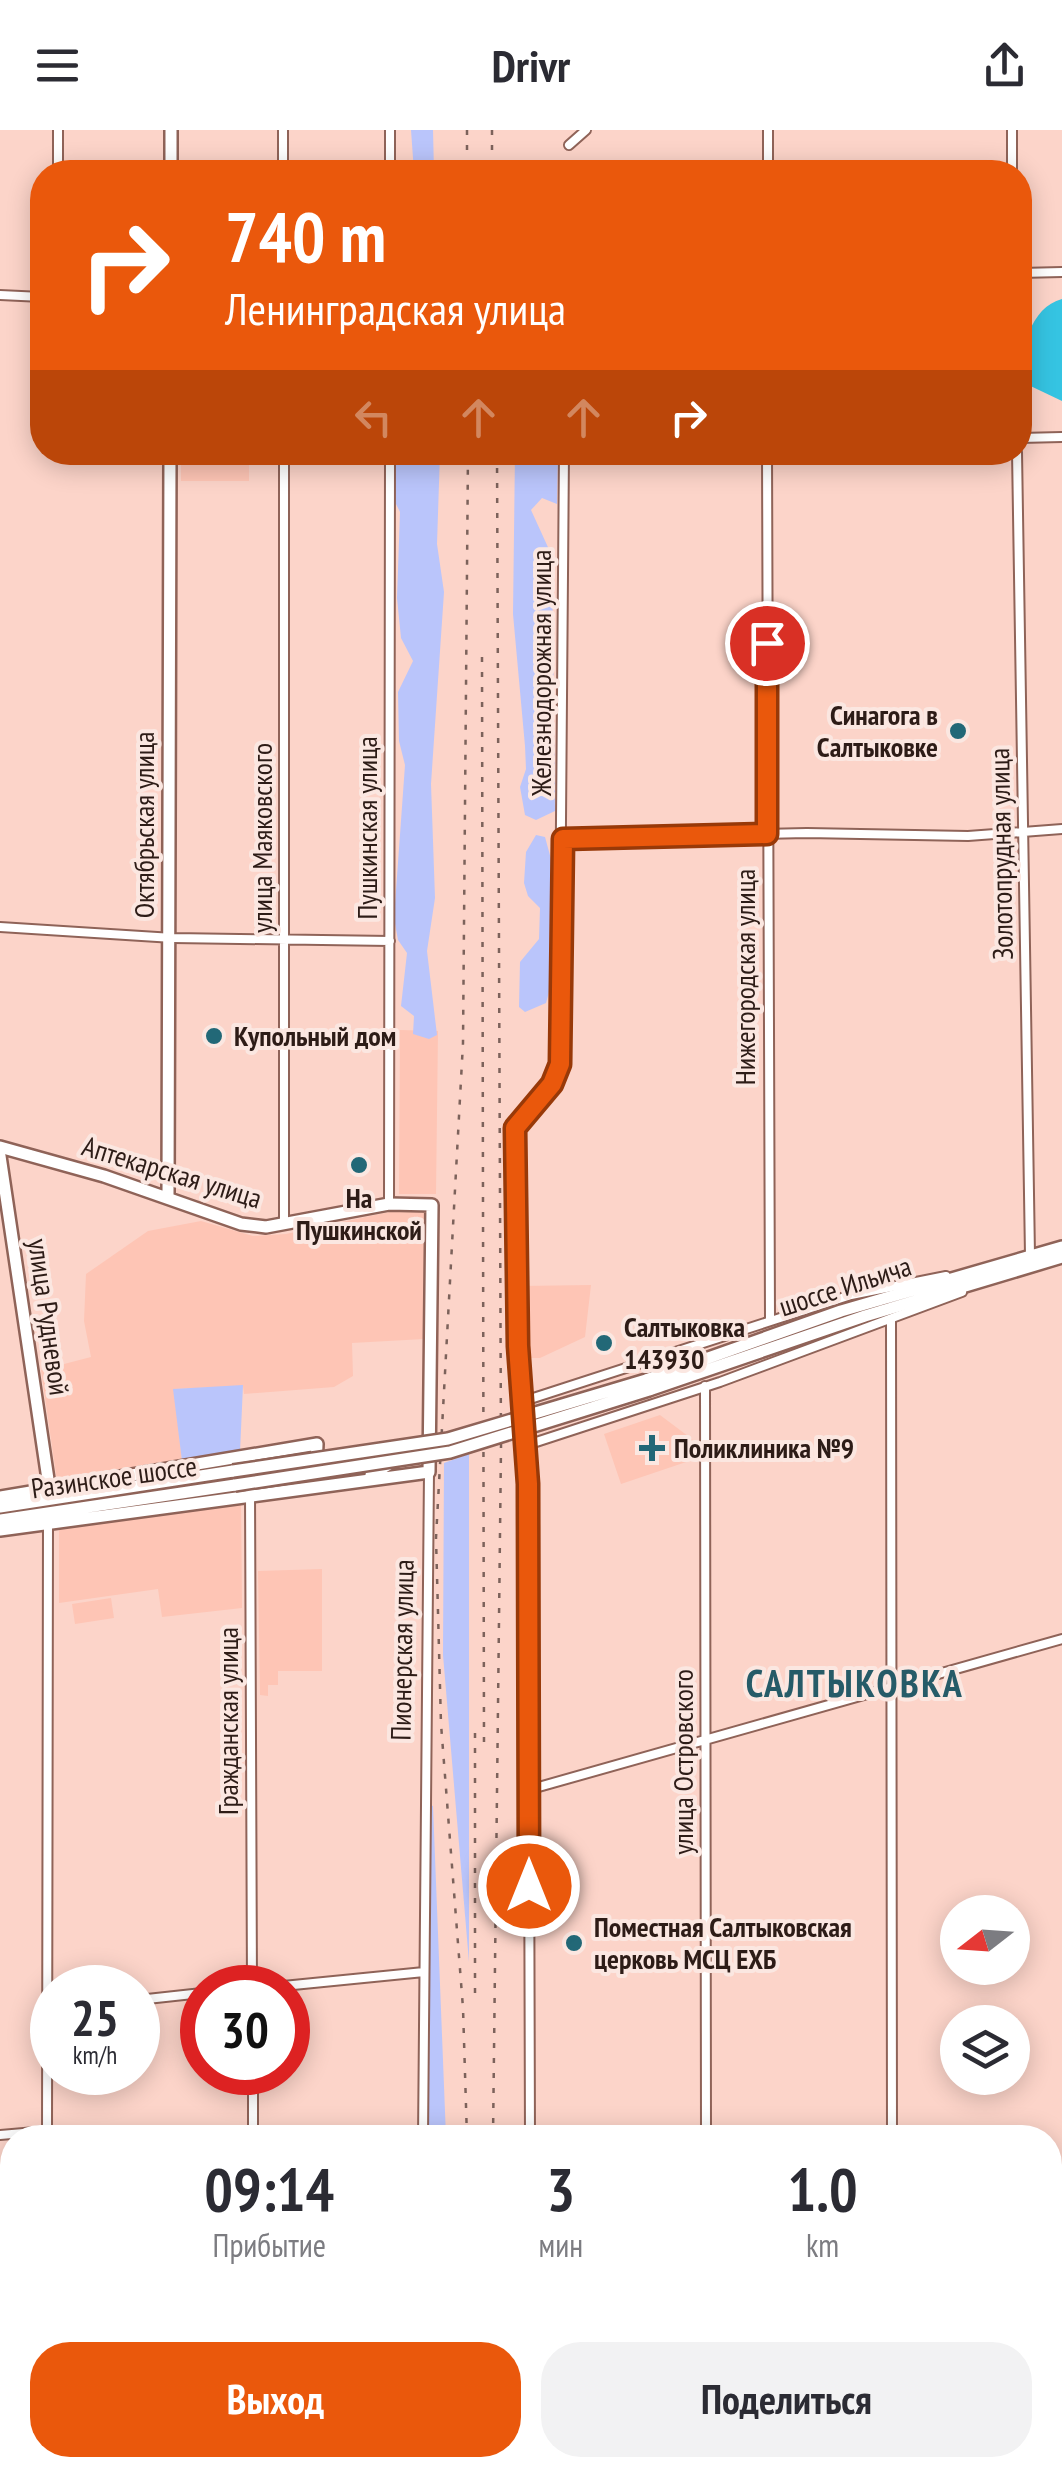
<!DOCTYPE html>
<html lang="ru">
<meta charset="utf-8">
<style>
body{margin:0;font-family:"PT Sans Narrow",sans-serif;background:#f2f2f3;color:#2b2b33;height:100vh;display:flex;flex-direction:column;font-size:38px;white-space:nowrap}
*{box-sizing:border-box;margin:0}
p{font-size:32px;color:#7c7c81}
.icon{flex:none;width:55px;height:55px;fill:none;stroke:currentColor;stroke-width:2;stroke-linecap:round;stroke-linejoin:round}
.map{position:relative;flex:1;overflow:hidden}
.details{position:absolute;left:0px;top:1995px;width:1062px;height:352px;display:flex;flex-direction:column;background:#fff;border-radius:40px 40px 0 0;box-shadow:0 5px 25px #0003}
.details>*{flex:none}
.banner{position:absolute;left:30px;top:30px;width:1002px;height:305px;border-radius:40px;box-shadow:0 5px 25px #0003;background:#ea580c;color:#fff;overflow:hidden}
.needle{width:65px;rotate:253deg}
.buttons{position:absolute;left:940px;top:1765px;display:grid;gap:20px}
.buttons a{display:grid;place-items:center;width:90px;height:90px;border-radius:50%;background:#fff;box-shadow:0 5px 25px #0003;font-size:50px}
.speed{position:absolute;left:30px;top:1835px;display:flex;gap:20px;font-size:50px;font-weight:700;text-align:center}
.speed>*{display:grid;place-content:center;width:130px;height:130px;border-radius:50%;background:#fff;box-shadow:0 5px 25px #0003;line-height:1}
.speed small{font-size:25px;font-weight:400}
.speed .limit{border:15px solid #d22;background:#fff;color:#111}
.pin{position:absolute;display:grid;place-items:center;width:85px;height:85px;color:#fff;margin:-42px;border:5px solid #fff;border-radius:50%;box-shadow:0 2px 10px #0007}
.me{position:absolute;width:110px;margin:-55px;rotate:0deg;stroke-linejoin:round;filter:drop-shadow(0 0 8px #0008)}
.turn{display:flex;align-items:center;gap:35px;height:210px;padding:0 30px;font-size:45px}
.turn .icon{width:130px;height:130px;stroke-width:2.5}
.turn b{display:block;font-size:70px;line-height:85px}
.lanes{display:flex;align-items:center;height:95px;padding:0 30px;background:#0003;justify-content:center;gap:50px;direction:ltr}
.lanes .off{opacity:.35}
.eta{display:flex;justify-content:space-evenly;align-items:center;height:170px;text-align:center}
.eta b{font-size:60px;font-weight:600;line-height:70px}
.primary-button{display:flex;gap:20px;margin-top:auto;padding:20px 30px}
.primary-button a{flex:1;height:115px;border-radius:40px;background:#ea580c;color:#fff;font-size:40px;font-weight:600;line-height:115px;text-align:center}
.primary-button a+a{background:#f2f2f3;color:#2b2b33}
header{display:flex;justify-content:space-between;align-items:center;height:130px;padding:0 30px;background:#fff;font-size:45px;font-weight:600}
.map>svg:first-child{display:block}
.built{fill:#fec5b5}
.green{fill:#bac5fb}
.water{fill:#35c4e2}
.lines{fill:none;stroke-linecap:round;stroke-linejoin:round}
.street-casing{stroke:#8f6358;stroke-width:12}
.secondary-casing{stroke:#8f6358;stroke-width:16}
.street{stroke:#fff;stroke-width:8}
.secondary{stroke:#fff;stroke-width:11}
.rail{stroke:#7c625b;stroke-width:2.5;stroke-dasharray:5 10;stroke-linecap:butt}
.secondary-bridge-casing{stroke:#8f6358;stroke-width:16;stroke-linecap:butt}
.secondary-bridge{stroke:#fff;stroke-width:11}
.route-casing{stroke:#983908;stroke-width:25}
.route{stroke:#ea580c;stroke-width:18}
.poi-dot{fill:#226877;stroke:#fbe7e1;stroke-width:4}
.labels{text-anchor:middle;stroke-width:8;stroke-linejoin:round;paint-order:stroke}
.street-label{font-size:28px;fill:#2d1c17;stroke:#fbe7e1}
.poi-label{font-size:28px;font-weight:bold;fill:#2d1c17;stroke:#fbe7e1;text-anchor:start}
.district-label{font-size:38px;font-weight:bold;letter-spacing:2.5px;fill:#265b68;stroke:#fbe7e1}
</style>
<header><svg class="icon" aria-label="menu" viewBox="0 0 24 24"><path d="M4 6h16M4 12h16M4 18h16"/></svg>Drivr<svg class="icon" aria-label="share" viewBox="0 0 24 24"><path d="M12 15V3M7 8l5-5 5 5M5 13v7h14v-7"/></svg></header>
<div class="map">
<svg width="1062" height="2347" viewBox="0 0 1062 2347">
<rect width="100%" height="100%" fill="#fcd4c9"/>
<path class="built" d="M181,323h68v28h-68z
M400,900l38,1 -2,163h-37z
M394,1081l34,1 -4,127 -72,4 1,33 -19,11 -90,7 -1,-8 -69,3 8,72 -125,20 -16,-111 50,-13 -7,-36 2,-47 62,-43 53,-10 52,15 33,-2z
M591,1155l-6,52 -45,21h-16l-4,-72z
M660,1285l32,24 6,19 -77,26 -17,-50z
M241,1371l1,107 -80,9 -4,-28 -99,14v-75z
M322,1439v102h-44v14h-10v11l-8,-1 -2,-124z
M111,1468l3,20 -39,6 -3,-20z"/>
<path class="green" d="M411,0h22l1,42h-20z
M396,323h44l-3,91 7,48 -13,192 4,114 -8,53 10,84 -8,4 -16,-5 1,-18 -13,-10 6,-53 -9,-13 -4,-22 11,-153 -6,-24 -1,-49 15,-31 -12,-23 -4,-40 3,-86 -6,-12z
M515,323h43l-1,51 -15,-6 -11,12 21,46 3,255 -19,9 -11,-5 -5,-28 6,-18 -1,-23 -12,-132z
M536,705l9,2 6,22v126l-5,18 -21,9 -6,-5 1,-45 19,-23 1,-31 -12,-12 -4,-13 2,-31z
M243,1255l-3,67 -58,9 -9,-72z
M469,1324v508l-26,-307 1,-192z
M429,1675l4,1 13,331h-17z"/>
<path class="water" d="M1062,169v102l-42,-20c0,-29 10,-74 42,-82z"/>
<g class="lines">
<defs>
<path id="street" d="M283,0v42
M390,0v42
M1012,0v42
M569,15l17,-15
M58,42v-42
M768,42v-42
M1020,143l42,-1
M0,165l42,2
M1020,308l42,-1
M284,322v772
M767,322l3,868
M1017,322l13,803
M563,709l244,-6 161,3 94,-7
M0,797l173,11 217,3
M389,1074l1,-752
M891,1190l1,818
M705,1256l1,752
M524,1271l327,-106 95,-19
M527,1315l193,-63 242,-90
M250,1362l2,496
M528,1660l534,-151
M263,1858l161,-16
M138,1870l64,-7
M253,1942v66
M0,2005l47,-4
M47,2008l1,-614
M423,2008l6,-666
M530,2008l-2,-654 -10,-138 -3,-218 37,-44 7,-20 5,-612
M1050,2089l12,-8
M1050,2284l12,-1
M255,2335v12
M46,2347v-12
M420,2347v-12
M527,2347v-12
M888,2347l1,-12"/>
<path id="secondary" d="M171,42v-42
M0,1017l104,29 137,48 25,3 123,-23 43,1 -3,267 -429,58
M0,1026l49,330
M168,1068l2,-746
M646,1250l195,-69 221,-64
M649,1260l216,-74 197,-59
M371,1345l28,-17 30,-9
M0,1367l317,-53 -1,24
M0,1377l233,-36
M0,1390l235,-35"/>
</defs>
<use href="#street" class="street-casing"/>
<use href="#secondary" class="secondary-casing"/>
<use href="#street" class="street"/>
<use href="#secondary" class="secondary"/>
<path class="rail" d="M467,0v42
M492,0v42
M482,527l2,1090
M475,1603v270
M467,2008l-4,-130 -22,-284 -5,-186 27,-495 5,-591
M493,2008l8,-691 -4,-995
M481,2335v12"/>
<defs>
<path id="secondary-bridge" d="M233,1341l215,-32 198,-59
M235,1355l215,-33 199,-62"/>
</defs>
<use href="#secondary-bridge" class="secondary-bridge-casing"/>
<use href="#secondary-bridge" class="secondary-bridge"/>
</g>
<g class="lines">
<defs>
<path id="route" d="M529,1756l-1,-402 -10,-138 -3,-218 37,-44 8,-20 3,-225 204,-5v-191"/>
</defs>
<use href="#route" class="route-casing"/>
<use href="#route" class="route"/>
</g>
<g class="poi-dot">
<circle cx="958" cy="601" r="10"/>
<circle cx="214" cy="906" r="10"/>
<circle cx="359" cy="1035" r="10"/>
<circle cx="604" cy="1213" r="10"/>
<path d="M647 1303h10v10h10v10h-10v10h-10v-10h-10v-10h10z"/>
<circle cx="574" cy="1813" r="10"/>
</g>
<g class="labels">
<g class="street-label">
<text transform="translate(541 543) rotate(-90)" y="10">Железнодорожная улица</text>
<text transform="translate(144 695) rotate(-90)" y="10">Октябрьская улица</text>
<text transform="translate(367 698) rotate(-90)" y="10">Пушкинская улица</text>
<text transform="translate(262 708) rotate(-90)" y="10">улица Маяковского</text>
<text transform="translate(1001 724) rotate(-91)" y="10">Золотопрудная улица</text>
<text transform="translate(745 847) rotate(-90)" y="10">Нижегородская улица</text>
<text transform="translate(172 1042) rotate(17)" y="10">Аптекарская улица</text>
<text transform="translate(845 1156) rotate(-18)" y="10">шоссе Ильича</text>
<text transform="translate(49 1187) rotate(82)" y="10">улица Рудневой</text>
<text transform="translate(114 1347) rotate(-8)" y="10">Разинское шоссе</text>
<text transform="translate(402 1520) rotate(-89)" y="10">Пионерская улица</text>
<text transform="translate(228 1591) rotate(-90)" y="10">Гражданская улица</text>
<text transform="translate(683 1632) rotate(-90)" y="10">улица Островского</text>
</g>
<g class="poi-label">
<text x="938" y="595" text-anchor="end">Синагога в<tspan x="938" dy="32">Салтыковке</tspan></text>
<text x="234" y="916">Купольный дом</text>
<text x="359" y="1078" text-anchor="middle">На<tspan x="359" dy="32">Пушкинской</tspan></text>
<text x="624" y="1207">Салтыковка<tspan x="624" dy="32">143930</tspan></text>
<text x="674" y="1328">Поликлиника №9</text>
<text x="594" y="1807">Поместная Салтыковская<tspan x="594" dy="32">церковь МСЦ ЕХБ</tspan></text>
</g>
<g class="district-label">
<text x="855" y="1567">САЛТЫКОВКА</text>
</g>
</g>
</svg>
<div class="buttons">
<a><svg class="needle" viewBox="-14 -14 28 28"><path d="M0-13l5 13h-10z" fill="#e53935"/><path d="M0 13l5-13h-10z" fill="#7c7c81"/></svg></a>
<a><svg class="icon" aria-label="layers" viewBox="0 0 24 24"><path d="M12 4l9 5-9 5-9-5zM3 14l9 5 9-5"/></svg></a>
</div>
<div class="speed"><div>25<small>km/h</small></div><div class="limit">30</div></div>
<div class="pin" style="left:767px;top:513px;background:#d93025"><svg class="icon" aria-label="arrive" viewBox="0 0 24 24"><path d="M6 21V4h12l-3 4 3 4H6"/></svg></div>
<svg class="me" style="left:529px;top:1756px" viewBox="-20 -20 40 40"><circle r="17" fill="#ea580c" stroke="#fff" stroke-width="3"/><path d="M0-11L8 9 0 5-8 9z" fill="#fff"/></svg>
<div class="banner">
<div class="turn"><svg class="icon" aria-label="right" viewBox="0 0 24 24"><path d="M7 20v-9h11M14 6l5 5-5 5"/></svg><div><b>740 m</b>Ленинградская улица</div></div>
<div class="lanes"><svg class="icon off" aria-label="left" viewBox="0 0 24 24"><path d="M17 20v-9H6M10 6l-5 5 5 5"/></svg><svg class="icon off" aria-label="ahead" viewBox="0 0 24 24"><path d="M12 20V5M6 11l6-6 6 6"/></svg><svg class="icon off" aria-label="ahead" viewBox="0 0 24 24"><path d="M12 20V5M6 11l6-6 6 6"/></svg><svg class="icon" aria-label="right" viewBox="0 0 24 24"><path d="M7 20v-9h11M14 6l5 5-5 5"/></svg></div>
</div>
<section class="details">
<div class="eta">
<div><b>09:14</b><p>Прибытие</p></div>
<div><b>3</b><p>мин</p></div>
<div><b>1.0</b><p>km</p></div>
</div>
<div class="primary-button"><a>Выход</a><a>Поделиться</a></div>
</section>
</div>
